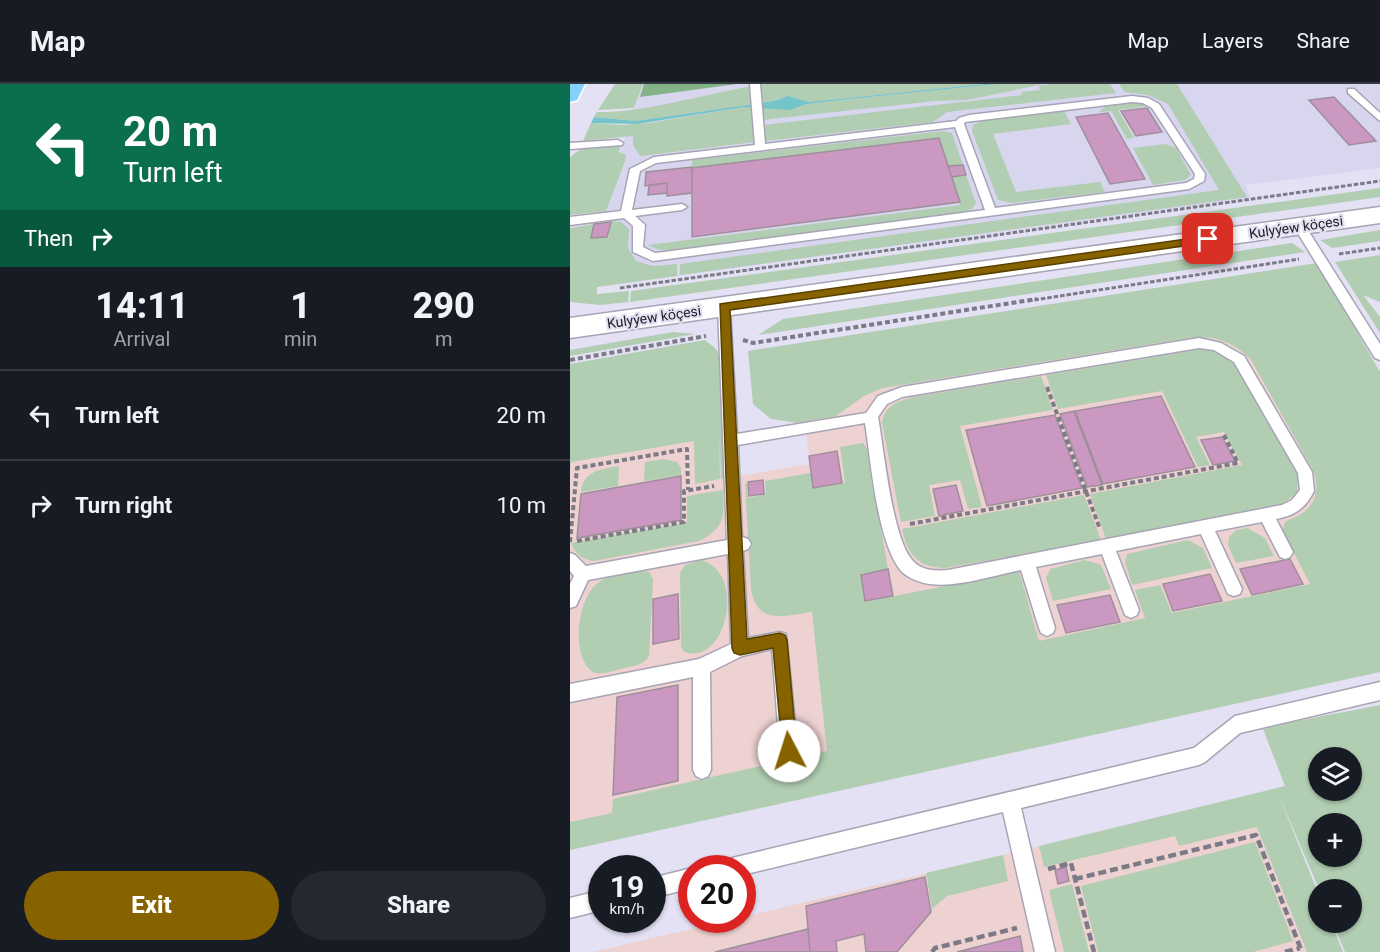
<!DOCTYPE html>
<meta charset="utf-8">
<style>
body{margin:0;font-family:Roboto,sans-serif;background:#242831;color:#f1f3f6;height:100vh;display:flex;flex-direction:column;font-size:22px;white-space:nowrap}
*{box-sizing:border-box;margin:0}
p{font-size:20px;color:#9ea1a6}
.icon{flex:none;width:33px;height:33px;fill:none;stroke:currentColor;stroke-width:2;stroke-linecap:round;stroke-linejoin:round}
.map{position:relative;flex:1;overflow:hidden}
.sheet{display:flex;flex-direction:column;background:#171b24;width:570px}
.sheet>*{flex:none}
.hud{background:#0b6e4f;color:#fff;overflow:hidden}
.controls{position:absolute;left:738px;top:663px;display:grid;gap:12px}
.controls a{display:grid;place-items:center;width:54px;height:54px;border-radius:50%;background:#171b24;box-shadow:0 2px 4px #0004;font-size:30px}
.speed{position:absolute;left:18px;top:771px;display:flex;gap:12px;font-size:30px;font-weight:700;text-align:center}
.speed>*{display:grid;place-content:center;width:78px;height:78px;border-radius:50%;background:#171b24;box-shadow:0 2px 4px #0004;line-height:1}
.speed small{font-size:15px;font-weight:400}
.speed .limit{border:9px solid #d22;background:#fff;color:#111}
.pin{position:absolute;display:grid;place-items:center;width:51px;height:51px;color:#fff;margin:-26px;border-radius:12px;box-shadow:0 3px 9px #0006}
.me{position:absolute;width:66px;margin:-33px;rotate:355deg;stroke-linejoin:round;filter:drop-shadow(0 0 4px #0008)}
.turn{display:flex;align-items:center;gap:21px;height:126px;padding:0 24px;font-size:27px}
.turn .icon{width:78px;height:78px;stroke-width:2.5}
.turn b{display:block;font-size:42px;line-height:51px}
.then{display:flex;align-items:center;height:57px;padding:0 24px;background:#0003;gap:12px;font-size:22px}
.eta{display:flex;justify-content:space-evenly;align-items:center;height:102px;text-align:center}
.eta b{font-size:36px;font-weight:800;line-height:42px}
.button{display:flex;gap:12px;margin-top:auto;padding:12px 24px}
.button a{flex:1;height:69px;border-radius:36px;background:#876300;color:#fff;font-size:24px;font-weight:800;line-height:69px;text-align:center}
.button a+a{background:#242831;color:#f1f3f6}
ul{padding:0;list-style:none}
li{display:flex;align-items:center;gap:18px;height:90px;padding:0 24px;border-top:2px solid #363941}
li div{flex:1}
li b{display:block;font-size:22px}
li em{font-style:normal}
header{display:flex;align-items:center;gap:36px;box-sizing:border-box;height:84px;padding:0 30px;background:#171b24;border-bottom:2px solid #363941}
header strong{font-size:28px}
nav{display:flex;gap:33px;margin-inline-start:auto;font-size:21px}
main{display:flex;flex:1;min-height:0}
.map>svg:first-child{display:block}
.commercial{fill:#edd2d1}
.built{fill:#d8d5ee}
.green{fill:#b1ceb2;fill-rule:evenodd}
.forest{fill:#85b388}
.water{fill:#74c4ca}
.building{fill:#ca98c0;stroke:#9e8f9b;stroke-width:1.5}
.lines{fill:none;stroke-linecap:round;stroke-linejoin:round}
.service-casing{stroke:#a7a4b5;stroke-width:3}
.tertiary-casing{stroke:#a7a4b5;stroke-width:3}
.trunk-casing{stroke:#fff;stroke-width:3}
.path-far2{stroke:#7b7a86;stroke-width:3;stroke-dasharray:4.5 2;stroke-linecap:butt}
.path-far1{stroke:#7b7a86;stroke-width:4;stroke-dasharray:5 3;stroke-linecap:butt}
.path{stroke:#7b7a86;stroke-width:4.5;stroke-dasharray:8 4;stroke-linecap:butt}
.service{fill:#fff;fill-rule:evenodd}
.tertiary{fill:#fff;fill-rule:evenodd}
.trunk{fill:#86d0fe;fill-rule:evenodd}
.route{fill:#876300;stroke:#584000;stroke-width:1.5}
.labels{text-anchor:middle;stroke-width:4.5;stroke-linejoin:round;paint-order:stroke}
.far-street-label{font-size:14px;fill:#222127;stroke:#e3e1f3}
</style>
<header>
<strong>Map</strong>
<nav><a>Map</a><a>Layers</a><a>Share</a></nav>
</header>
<main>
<section class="sheet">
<div class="hud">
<div class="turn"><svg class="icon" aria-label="left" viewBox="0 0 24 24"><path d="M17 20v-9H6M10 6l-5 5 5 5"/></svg><div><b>20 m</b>Turn left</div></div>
<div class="then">Then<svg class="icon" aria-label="right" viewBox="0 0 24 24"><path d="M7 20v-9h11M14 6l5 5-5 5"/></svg></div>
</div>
<div class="eta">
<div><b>14:11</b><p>Arrival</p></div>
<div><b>1</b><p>min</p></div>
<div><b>290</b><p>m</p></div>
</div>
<ul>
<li><svg class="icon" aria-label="left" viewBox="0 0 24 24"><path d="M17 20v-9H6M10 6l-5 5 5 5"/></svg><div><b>Turn left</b></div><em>20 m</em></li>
<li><svg class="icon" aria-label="right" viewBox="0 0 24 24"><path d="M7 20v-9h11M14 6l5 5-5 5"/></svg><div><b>Turn right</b></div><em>10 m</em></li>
</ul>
<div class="button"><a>Exit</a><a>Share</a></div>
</section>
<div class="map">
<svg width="810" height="868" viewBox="0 0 810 868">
<rect width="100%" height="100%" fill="#e3e1f3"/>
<path class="commercial" d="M684,216l126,201v154l-810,183v-429l147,-23 4,93 89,-15 -11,-92z
M705,706l43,103v29l13,1 12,29h-750l137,-32h12l1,-3z"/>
<path class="built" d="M73,0h737v84l-134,17 4,13 -653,89 -12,-20 6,-29z"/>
<path class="green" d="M45,0h28l-9,24 -36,2z
M197,0h217l-175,18c-15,-4 -20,-8 -35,-1l-138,20 -42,-4 3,-5c57,0 113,-21 170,-28z
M427,0h47l-77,16 -32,1 -182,20 2,21 -115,14 -7,-11v-9l-50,5 8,-18 32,2 26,-2 95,-16 50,2 13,-5 42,-5z
M482,0h58l6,9 -169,19 -14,10 -168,19 -2,-16 259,-30 -1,-3 19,-2 -1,-4z
M549,0h58l70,113 -567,78v-11l539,-74 -51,-86 -20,-9 -24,-3z
M568,18l10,4 -30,4 16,28 -7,1 -16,-28 -12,1 8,-7z
M494,27l7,13 -78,10 23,58 84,-10 5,10 -93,11 -14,-3 -26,-69 1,-6 11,-5z
M373,47l9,2 11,32 -15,1 -9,-28 -247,30v-8z
M596,60l10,4 15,27 -6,5 -32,5 -20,-37z
M51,61l-2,7 7,3 -1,6 -19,50 -36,4v-57c10,-14 36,-11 51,-13z
M396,91l10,28 -4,6 -8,3 -288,38h-17l-11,-5 312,-40 -8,-28z
M810,104v9l-750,105 1,-11z
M41,137l10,1 8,7 -1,19 8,13 17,5 24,-2v12l-80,11v7l32,-3 -1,11 -28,3 -30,-3v-74l24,-4 -3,14 17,-1z
M810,146v11l-48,7 -12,-8z
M722,159l13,9 -547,83 25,-16z
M810,171v47l-17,-7 17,22v16l-45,-71z
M747,179l63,109v300l-810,178v-28l42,-9 1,-14 214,-48 -15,-139c-26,3 -55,15 -61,-23l-6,-105h2l1,14 18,-4 -1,-13 46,-8 2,15 32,-5 -5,-36 23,-4 4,6 21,120 -27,5 4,28 154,-31 20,70 106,-23 -10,-28 25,-5 12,28 138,-29 -28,-54 4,-9c25,-8 35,-24 28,-49l-63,-112c-15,-17 -35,-24 -57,-23l-311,51 -19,8 -28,20 -38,7 -27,-4 -18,-15 -5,-53z
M103,248l22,2 -125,22v-6z
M135,256l10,8 6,9 5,121 -5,1 -2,-44 1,44 -25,5 -1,-43 -123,21 -1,7v-105z
M632,265c13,0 26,5 33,16l63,110 -1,18 -15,11 -176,35 -16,-45 152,-29 -18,-33 -28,5 14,28 -12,2 -36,-76 -104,18 -12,-34z
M471,292l12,34 -93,16 22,81 -14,2 -8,-29 -31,5 6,31 -34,6 -19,-99c2,-17 16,-22 32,-26z
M93,375l14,3 4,6v7l-37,6 1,-19z
M49,382l-1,20 -37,6c2,-21 20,-23 38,-26z
M153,406c1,27 2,38 -24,51l-105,20c-12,-2 -18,-6 -23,-18l116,-20v-27z
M514,411l17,45 -156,28c-28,-1 -37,-13 -43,-39z
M677,444l18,10 9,18 -38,7 -8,-18 1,-8 7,-7z
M618,456l15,8 9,20 -80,17 -7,-23 2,-8z
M131,476c46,12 26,107 -17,92l-3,-6 -1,-73 5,-8z
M515,476l16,5 10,24 -58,12 -7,-23 4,-9z
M73,487l6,1 4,7 -4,77c-5,9 -15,10 -24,12 -9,2 -23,8 -32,4 -23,-14 -17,-78 9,-92 11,-6 28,-7 41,-9z
M810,621v247h-35l-12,-29 19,-1v-32l-33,-1 -42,-98 41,102v29l13,1 12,29h-36l-50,-125 -78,19 -4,-10 -131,31 -5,-21 246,-60 -22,-57c38,-10 78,-16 117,-24zM748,674h34v32h-34zM748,740h34v32h-34z
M685,758l38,99 -40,11h-155l-17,-66z
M433,771l5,26 -61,15 -15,13 -6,-36z
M502,800l17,68h-25l-15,-62z"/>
<path class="forest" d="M74,0h93l-97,13z"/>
<path class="water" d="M414,0h13l-148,15 -42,5 -17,6 -46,-3 -107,17 -46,-1 3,-6 42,4 138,-20 14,-5 21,6z"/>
<path class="building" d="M764,13l42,44 -27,4 -40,-45z
M577,24l15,24 -26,4 -15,-25z
M538,29l37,66 -35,5 -34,-67z
M369,54l21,64 -268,35v-69z
M393,81l3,10 -14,2 -4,-11z
M122,83v26l-25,3v-13l-22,3 1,-14z
M97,99v10l-19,2 1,-10z
M41,138l-4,15 -16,1 3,-14z
M591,312l34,71 -92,17 -28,-73z
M504,327l28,74 -15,2 -27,-73z
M485,331l27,73 -95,18 -21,-76z
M652,353l13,24 -22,4 -12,-25z
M267,367l5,32 -29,5 -4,-32z
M111,392v44l-104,18 4,-44z
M193,396l1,14 -15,2 -1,-14z
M386,401l7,26 -24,5 -6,-27z
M720,475l13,25 -51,11 -12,-26z
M318,485l5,27 -28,5 -4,-26z
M640,490l12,27 -49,10 -10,-27z
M108,510l1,45 -26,5v-45z
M540,511l10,27 -54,11 -9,-28z
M108,601v96l-65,14 4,-98z
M496,783l3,14 -11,3 -3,-14z
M355,793l6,35 -34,40h-31l-2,-18 -28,7 1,11h-27l-4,-46z
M238,845l2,23h-95z
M450,852l3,16h-66z"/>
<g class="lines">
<defs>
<path id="service" d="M180,0h10l5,60 191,-23 3,-3 10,-3 163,-19 16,2 11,6 46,70 -1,7 -15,8 -536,72 -20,-9v-26l-9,-8 -54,7v-8l51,-6 9,-42 24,-12 101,-12zM562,18l11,1 9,5 43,66 -1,5 -8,4 -191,25 -31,-84 1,-2zM385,43l30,83 -321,42 -9,1 -12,-6 2,-22 -10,-9 47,-6 5,-3 -5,-3 -50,6 8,-39 16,-8z
M778,5h6l26,24v8l-32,-28z
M48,56l5,3 -1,2 -52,4v-6z
M730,139l4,1 76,120v16l-5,-2 -81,-131z
M154,219l6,4 7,127 129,-21 12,-17 24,-9 297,-49 22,5 23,13 68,116 2,19c-8,17 -20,25 -38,28l17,33 -3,5 -5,2 -5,-2 -18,-35 -47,9 27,58 -2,5 -6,2 -6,-2 -27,-60 -85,17 23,59 -2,5 -6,3 -6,-3 -23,-61 -66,13 19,61 -2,5 -6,3 -6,-3 -2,-5 -18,-58c-26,5 -64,18 -91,14 -10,-1 -22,-6 -29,-13 -24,-29 -30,-110 -36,-148l-127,22 4,92 6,2 3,5 -3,5 -5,2 5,87 32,-6 6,2 12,117 -3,6 -6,3 -6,-3 -3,-6 -8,-102 -30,7 -32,16 1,98 -3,6 -6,3 -6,-3 -3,-6v-93l-123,25v-18l129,-25 32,-15 -3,-90 -140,26 -12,26 -6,2v-24l4,-8 -4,-5v-18l5,2 11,11 141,-26 -9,-233zM629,264l15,2 20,12 64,111 2,17 -8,10 -10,5 -334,65c-12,1 -26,1 -35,-9 -21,-22 -29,-112 -35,-144l9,-13 15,-7z
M810,598v18l-140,33 -35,29 -6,3 -178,43 34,144h-20l-32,-140 -261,63v-7h-20l3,-7 7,-3 462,-110 41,-32z
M122,784v20l-40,10v-20z
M32,806v20l-32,8v-20z"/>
<path id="tertiary" d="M810,123v16l-810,115v-20z"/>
<path id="trunk" d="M0,0h15l-8,16 -7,2z"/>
</defs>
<use href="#service" class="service-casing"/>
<use href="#tertiary" class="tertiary-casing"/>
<use href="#trunk" class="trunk-casing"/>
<path class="path-far2" d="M769,170l41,-6
M50,204l760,-107
M458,217l271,-42"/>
<path class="path-far1" d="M173,256l10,3 284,-44
M0,276l136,-24
M477,303l53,142
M340,440l328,-61 -14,-28
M7,457l107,-19v-31l30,-5
M0,458l7,-74 110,-19 1,41"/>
<path class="path" d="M478,785l23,-6 23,89
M505,795l181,-44 46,117
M362,868l3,-4 82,-20
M715,868l15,-4"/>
<use href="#service" class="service"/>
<use href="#tertiary" class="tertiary"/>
<use href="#trunk" class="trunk"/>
</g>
<path class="route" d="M638,152l5,3 -1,3 -482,68 17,329 33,-6 5,2 2,5 10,111 -2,6 -6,2 -6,-2 -10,-109 -33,7 -6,-2 -2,-5 -12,-344z"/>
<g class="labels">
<g class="far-street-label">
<text transform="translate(726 143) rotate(-8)" y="5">Kulyýew köçesi</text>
<text transform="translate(84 233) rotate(-8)" y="5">Kulyýew köçesi</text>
</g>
</g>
</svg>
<div class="controls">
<a><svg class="icon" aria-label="layers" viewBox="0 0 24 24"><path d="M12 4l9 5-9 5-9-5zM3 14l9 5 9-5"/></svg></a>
<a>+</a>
<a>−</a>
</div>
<div class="speed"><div>19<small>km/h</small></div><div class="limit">20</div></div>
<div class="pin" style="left:638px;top:155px;background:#d93025"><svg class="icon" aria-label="arrive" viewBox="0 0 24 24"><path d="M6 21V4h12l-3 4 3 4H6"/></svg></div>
<svg class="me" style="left:219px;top:667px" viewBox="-20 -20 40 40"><circle r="19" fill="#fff"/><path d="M0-13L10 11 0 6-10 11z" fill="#876300"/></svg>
</div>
</main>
